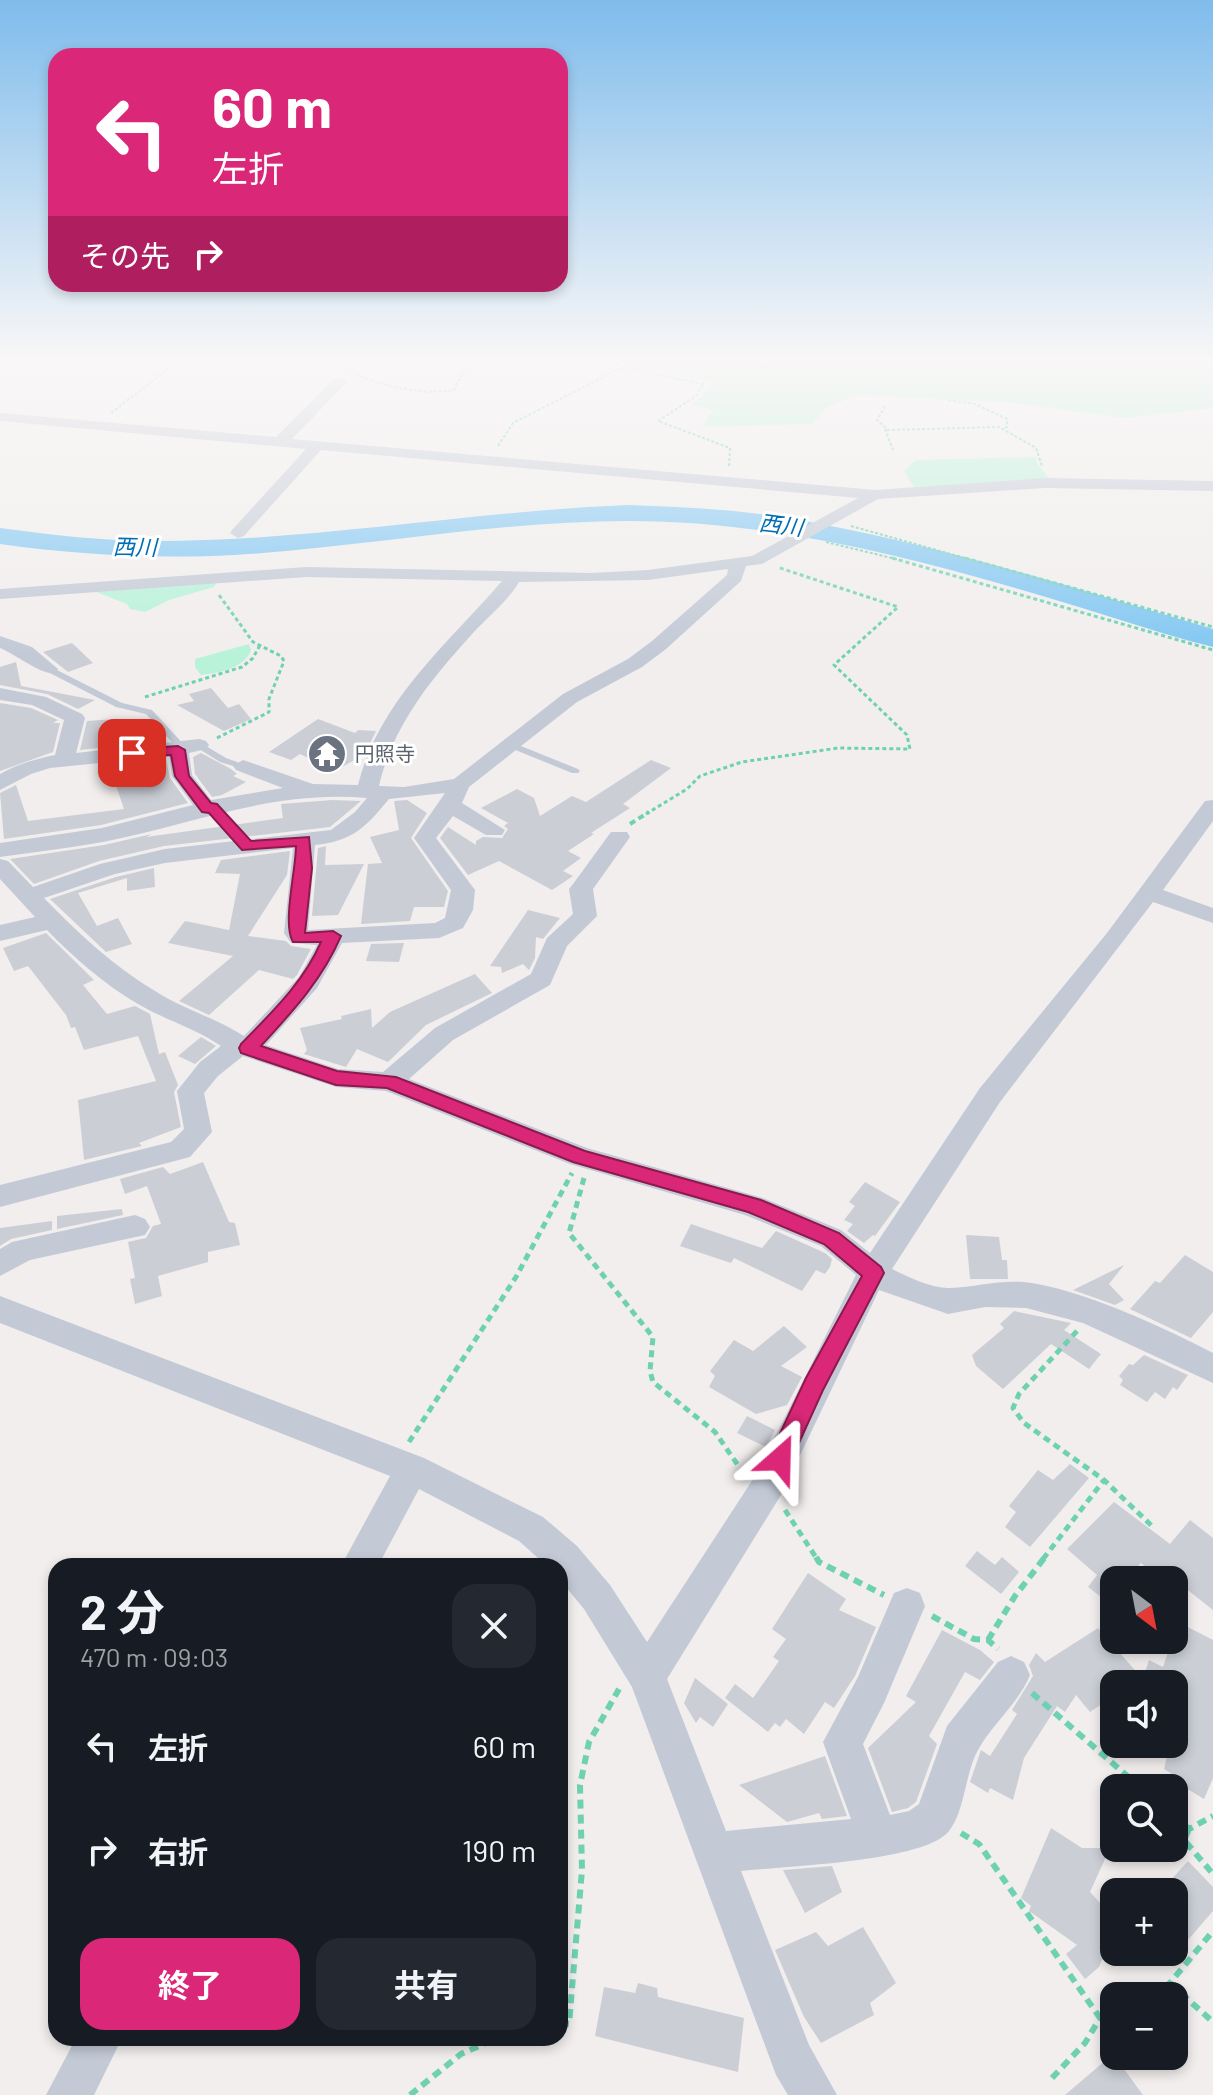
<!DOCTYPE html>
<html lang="ja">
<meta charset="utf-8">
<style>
body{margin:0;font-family:Barlow,"Noto Sans JP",sans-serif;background:#242831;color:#f1f3f6;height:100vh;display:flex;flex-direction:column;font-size:30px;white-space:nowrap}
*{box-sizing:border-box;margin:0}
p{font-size:26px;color:#9ea1a6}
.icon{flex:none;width:44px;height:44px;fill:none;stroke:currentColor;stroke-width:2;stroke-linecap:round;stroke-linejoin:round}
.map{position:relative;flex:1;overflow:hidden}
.side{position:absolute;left:48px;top:1558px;width:520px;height:488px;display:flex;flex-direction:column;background:#171b24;border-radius:24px;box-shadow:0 4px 12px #0003}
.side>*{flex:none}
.hud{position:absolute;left:48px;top:48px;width:520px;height:244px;border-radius:24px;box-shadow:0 4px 12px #0003;background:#db2777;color:#fff;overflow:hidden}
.needle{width:52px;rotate:148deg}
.buttons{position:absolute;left:1100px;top:1566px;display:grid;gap:16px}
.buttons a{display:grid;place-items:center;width:88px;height:88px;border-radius:16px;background:#171b24;box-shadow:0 4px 12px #0003;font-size:40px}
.pin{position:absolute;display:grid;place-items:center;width:68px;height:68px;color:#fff;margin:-34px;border-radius:16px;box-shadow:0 4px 12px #0006}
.me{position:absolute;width:88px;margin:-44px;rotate:25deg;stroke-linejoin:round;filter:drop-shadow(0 0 6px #0008)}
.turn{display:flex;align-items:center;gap:28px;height:168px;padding:0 32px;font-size:36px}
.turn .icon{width:104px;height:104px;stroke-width:2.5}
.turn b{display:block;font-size:56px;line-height:68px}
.then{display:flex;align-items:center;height:76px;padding:0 32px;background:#0003;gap:16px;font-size:30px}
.round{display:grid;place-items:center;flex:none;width:84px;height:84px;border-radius:24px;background:#242831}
.overview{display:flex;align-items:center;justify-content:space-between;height:136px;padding:0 32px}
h1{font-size:48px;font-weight:700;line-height:60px}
.cta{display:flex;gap:16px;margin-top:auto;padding:16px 32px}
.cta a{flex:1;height:92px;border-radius:24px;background:#db2777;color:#fff;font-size:32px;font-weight:700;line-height:92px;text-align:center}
.cta a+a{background:#242831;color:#f1f3f6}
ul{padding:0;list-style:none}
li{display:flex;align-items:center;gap:24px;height:104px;padding:0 32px}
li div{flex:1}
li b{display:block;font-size:30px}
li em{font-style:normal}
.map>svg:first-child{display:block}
.green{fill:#b8f2d9}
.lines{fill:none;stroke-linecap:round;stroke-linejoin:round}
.river{fill:#82c7f2;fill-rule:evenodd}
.building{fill:#ccced6}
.path-far4{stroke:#6ed2b2;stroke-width:2;stroke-dasharray:3 2;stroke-linecap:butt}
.path-far3{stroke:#6ed2b2;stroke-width:3;stroke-dasharray:4 3;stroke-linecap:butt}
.path-far2{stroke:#6ed2b2;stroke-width:4;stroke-dasharray:6 4;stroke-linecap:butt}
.path-far1{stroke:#6ed2b2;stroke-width:5;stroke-dasharray:7 5;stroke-linecap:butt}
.path{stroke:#6ed2b2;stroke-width:6;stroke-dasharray:9 6;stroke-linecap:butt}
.lane{fill:#c3cad6;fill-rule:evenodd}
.street{fill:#c3cad6;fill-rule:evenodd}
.route{fill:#db2777;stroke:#8e194d;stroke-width:2}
.labels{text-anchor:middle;stroke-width:6;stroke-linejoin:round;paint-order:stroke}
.far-worship-label{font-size:20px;fill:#5b616d;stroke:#fff;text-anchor:start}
.far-water-label{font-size:22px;font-style:italic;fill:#026eb2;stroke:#fff}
</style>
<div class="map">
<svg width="1213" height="2095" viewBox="0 0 1213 2095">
<rect width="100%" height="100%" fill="#f1eeed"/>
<path class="green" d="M621,360h592v48l-89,10 -109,-15 -158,-8 -31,13 -14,16 -110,3 11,-17 -21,-5 18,-17 2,-7 -82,-13z
M1036,457l1,7 14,16 -137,7 -10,-16 12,-11z
M217,581l-3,6 -45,13 -24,12 -15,-3 -3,-5 -36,-14z
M249,644l2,6c-6,18 -32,23 -50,25l-6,-8v-8z"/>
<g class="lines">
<path class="river" d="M629,505c51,2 102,4 152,12 147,24 289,70 432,112v18c-52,-13 -103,-31 -154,-46 -140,-42 -283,-80 -430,-80 -133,0 -263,26 -395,34 -79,4 -155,0 -234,-11v-16c52,7 104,13 157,13 156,0 315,-30 472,-36z"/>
</g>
<path class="building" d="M72,643l21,20 -25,9 -25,-20z
M16,662l5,24 74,14 -17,9 -31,-15 -47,-9v-18z
M211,688l17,20 11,-4 12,15 -27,12 -47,-26 17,-4 -5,-7z
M0,703l31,5 27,12 -5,3h7l-7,29 -53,19z
M115,719l-2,7h40l13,14 -86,10 7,-29z
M318,719l37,14 3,-3 18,1 -11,23 -30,17 -35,-17 -9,6 -22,-8z
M201,753l30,16 6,5 -4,2 13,6 -24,13 -10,2 -17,-23 -2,-17z
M166,759l4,19 18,25 -87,22 -97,14 -4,-46 16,-8 12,36 96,-12 -15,-44z
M651,760l20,8 -48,36 7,4 -39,25 3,1 -26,17 13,7 -18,13 10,5 -21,14 -53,-29 -31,14 -28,-37 8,-11 28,18v-4l7,-4 19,1 6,-9 -4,-3 4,-3 -27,-15 36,-19 17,9 6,18 32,-20 14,6z
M332,800l29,1 -31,26 -166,19 -65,15 -65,23 -24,-25 94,-14 48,-11 -6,3 137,-19 -2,-14z
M407,800l20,13 -16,25 37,53 -4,16h-30l-4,14 -49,3 7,-60 14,-1 -12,-26 29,-7 -5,-29z
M326,846l-1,19 39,-1 -26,51 -26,1 6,-68z
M290,851l-3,24 -39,61 38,5 5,5 20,3 -14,26 -4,4 -34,-9 -50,45 -30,-14 54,-45 -65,-13 17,-22 44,9 11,-56 -25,-1 6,-13z
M154,868l1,19 -28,4v-13l-49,15 19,33 21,-8 14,26 -26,8 -56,-53 66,-22z
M528,910l32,8 -17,21 -7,-2 -1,21 -6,12 -6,-6 -21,9 -1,-6 -11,-1z
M46,933l48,47 -11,5 24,29 28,-8 15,8 9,40 6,-2 13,33 -4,7 7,35 -42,16 3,3 -58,14 -6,-60 78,-19 -18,-45 -54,14 -9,-23 -4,1 -5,-13 -38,-49 -14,5 -11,-23z
M404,943l-5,19 -33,-1 5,-17z
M475,974l17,19 -66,32 -38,37 -31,-13 -11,18 -42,-13 3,-4 -7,-22 42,-9 -1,-3 30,-7 1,19 18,-16z
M201,1037l15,9 -21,18 -17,-8z
M203,1162l26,60 6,1 5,22 -32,7v10l-50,14 4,20 -27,8 -5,-25 5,-1 -7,-36 18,-4 7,-12 8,-2 -14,-38 -22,8 -5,-15 43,-12 7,7z
M865,1182l35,20 -25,34 -2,-1 -9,8 -17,-12 6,-7 -9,-4 11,-14 -6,-4z
M122,1209l1,6 -66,14v-13z
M52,1221v9l-41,9 -11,7v-18z
M691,1224l71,24 14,-17 49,22 7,6 -2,8 -5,7 -9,-4 -14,21 -68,-33 -3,5 -51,-17z
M966,1235l33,2 3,23h5l1,19h-38z
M1185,1255l28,17v40l-22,26 -61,-29 25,-28 5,2z
M1124,1265l-15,19 15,16 -9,5 -42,-15z
M1014,1311l57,12 -7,7 37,24 -12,15 -38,-25 -48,45 -27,-23 -4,-11 32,-27 -4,-4z
M784,1326l23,21 -26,19 21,11 -15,28 -31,9 -47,-27 6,-11 -5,-5 24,-31 19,11z
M1144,1355l44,20 -11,15 -4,-3 -8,12 -10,-7 -8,10 -27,-17 3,-5 -4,-4 10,-12 4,1z
M747,1416l28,14 -9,17 -29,-14z
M1070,1464l19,14 -59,69 -25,-20 11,-15 -7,-6 29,-36 15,10z
M1114,1502l56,42 20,-24 23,18v72l-38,-30h-14l-20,-17 -16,17h-11v27l-26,-20 9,-12 -30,-26z
M977,1551l18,14 7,-8 17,15 -18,22 -36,-28z
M808,1573l38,26 -7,11 37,17 -21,49 -21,32 -9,-6 -21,32 -18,-15 -6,8 -5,-4 -7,9 -43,-34 10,-14 18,14 26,-37 -6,-4 13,-18 -14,-10z
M1178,1622l35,18v138l-9,21 -33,-20 1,-5 -8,-5 6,-25h4v-60h-20l-11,-6 6,-18 14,7z
M1098,1628l49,56h-33v12l-24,16 -14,-17 -11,17 -8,-6 -33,52 -11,42 -23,-12 -2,5 -18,-11 11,-32 9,6 27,-42 -5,-4 21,-34 -4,-11 7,-12 9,9z
M942,1630l38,20 14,12 -14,18 -15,-8 -36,64 8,8 -21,58 -8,6 -16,4 -24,-64 48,-46 -10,-6z
M695,1678l33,26 -15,23 -13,-10 -4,6 -12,-20z
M825,1756l22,60 -25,3 -3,-6 -32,9 -48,-37z
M1051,1828l31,20h28l-20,44 24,26v15l-15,34 -14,12 -19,-25 11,-9 -48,-34 2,-5 -10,-8z
M1188,1861l25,26v24l-39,45v-64h-14z
M832,1866l10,26 -37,21 -22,-43z
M863,1927l33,56 -26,20 4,12 -53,28 -17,-26 -29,-67 41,-18 12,14z
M638,1983l19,5 1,9 86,21 -6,54 -143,-36 9,-49 31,6z
M1113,2054l30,41h-78z"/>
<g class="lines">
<path class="path-far4" d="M612,360l9,8
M351,372l4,-8 -2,-4
M356,375c32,12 64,20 98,15l9,-18 15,-12
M948,400l27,4 32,15v8l-4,2
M885,406l-8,14 11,10 111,-3 37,21 6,18
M111,413l68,-53
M885,429l8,21
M498,446l15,-23 108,-55 83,16 -8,12 -38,25 72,27 -1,19
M851,526l121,34
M826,542l74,18"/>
<path class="path-far3" d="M892,558l321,92
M965,558l248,69
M145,697l97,-30 11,-9 7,-13
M217,738l52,-26v-13l15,-38 -3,-5 -28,-14 -34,-47
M646,814l41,-25 13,-13 42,-14 96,-14 72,1 -3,-14 -73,-70 64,-58 -121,-40"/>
<path class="path-far2" d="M630,824l19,-12"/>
<path class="path-far1" d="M584,1178l-15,55 84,104 -3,34 3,11 62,50 29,42
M1077,1331l-58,63 -6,14 11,15 80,57 50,48
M409,1442l107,-165 56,-104
M785,1510l32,49
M1043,1559l61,-79"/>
<path class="path" d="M816,1557l3,5 65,33
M932,1616l42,23 14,1 10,9
M988,1640l27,-44 30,-39
M1032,1693l109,95
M1174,1816l15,13 24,-13
M1189,1829l-5,11 29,34
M961,1833l18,11 121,174 14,2
M1170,1983l43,39
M1153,1996l17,-13 43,-52
M560,2023l9,1 13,-154 -2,-85 9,-43 30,-53
M1052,2078l33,-35 15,-25
M410,2095l51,-41 36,-16"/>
<path class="lane" d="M49,666l73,37 30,7 35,38 -2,2h-6l-33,-36 -30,-7 -70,-36 -1,-2z
M199,742l27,16 22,8 -5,3 -23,-7 -24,-15v-4z
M511,742l67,27 2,2 -2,2h-6l-64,-26v-4z"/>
<path class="street" d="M340,377l7,4 -2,3 -53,55 583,51 170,-12 168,3v10l-168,-3 -167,11 -116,65 -16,2 -5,15 -75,68 -24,18 -65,35 -108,85 -7,16 43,27 -3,5h-16l-33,-19 -17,22 39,52 -2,20 -10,18 -24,10 -97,5 -25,45 -51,57 72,24 45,3 52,-44 96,-54 16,-36 26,-24 -4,-25 4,-5 38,-52h16l3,5 -37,52 4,27 -30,30 -17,39 -97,55 -44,39 178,69 176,50 78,32 29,23 110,-165 127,-155 98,-132 8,-1v21l-50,69 50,18v15l-60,-21 -153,200 -108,167c16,8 41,20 58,19 25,-1 48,-8 74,-6 55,6 139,45 189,71v30l-130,-60 -57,-15 -41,-1 -37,7 -69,-24 -98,205 -114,184 59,152 125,-12 -28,-77 35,-65 36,-84 13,-5 13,5 5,13 -41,97 -21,41 27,71 19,-4 10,-7 28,-78 51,-64 13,-6 13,6 6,13c-12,29 -37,48 -52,75 -13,23 -13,61 -29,81 -24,31 -165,35 -208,40l68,174 28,50h-49l-12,-20 -144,-388 -48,-78 -24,-29v-14h-13l-28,-25 -100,-52 -41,77h-37l49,-90 -390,-153v-27l424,162 119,59 34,29 33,39 37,57 110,-169 99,-198 -35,-29 -76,-31 -175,-51 -184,-73 -50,-4 -93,-31 -25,20 -14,17 8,39 -22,25 -190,50v-22l171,-43 13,-13 -7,-38 23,-29 21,-16c-26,-18 -56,-26 -83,-42 -33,-19 -65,-47 -91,-74l-47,11v-16l35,-8 -35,-38v-20l8,2 25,26 67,-23 65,-15 166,-19 24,-18 12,-14c-95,-8 -173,26 -264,44 -34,6 -69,10 -103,15v-14l102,-15 91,-23 -21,-29 -3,-20 -119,12 -19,6 -31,16v-16c17,-10 36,-15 55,-19l9,-35 -32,-15 -32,-5v-12l46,9 36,17 3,4 -9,35 123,-14 7,2 3,4 -3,4 -17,4 3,22 19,25 72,-12 -47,-18 -3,-4 10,-6 70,24 45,1c21,-85 89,-140 144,-204l-196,-4 -306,22v-10l306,-22 285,6 57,-3 104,-14 106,-58 -537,-48 -77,86 -6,2 -8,-5 2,-3 74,-81 -306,-28v-8l276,24 59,-59zM728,569l-1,6 -75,66 -24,18 -65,35 -109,85 -50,8 -25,-1c14,-61 53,-108 94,-153 15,-16 35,-32 46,-51l129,-2zM445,793l-31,45 37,52 -6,28 -10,5 -127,7 7,-85c38,-4 51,-18 74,-46zM293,848l-9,85 7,10 26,2 -18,32 -55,59c-28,-18 -61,-27 -89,-45 -42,-25 -77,-58 -111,-93l71,-24 50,-11z
M0,636l32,11 26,22 -2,4c-14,3 -39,-18 -56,-25z
M135,1215l10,4 5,8 -5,8 -115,25 -30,16v-27l12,-7z
M76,2038h46l-28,57h-48z"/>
</g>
<linearGradient id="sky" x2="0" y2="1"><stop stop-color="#7fbcec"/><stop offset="0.55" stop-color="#f9f7f7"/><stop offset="1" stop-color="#f9f7f7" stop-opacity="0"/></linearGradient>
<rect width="1213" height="654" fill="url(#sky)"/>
<path class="route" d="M178,746l7,4 4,26 22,27 6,1 34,37 58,-4 3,31 -7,65 28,-2 8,5c-19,44 -48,75 -80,110l76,25 59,6 189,74 176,49 78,33 42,34 3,6 -61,117 -35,77 -8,3 -8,-3 -4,-8 38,-81 56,-102 -38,-32 -76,-32 -175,-50 -186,-74 -51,-3 -95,-32 -2,-5 2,-4c31,-32 62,-61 80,-102h-28c-11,-18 3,-72 3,-96l-54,4 -33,-37 -7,-1 -27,-36 -4,-21 -39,3 -7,-5 7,-4z"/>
<defs>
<symbol id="temple-disc" viewBox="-11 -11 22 22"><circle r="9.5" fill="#6b7280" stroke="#fff"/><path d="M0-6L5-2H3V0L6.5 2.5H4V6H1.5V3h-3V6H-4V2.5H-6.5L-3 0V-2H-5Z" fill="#fff"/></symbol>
</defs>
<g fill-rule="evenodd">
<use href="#temple-disc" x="305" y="732" width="44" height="44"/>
</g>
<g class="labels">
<g class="far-worship-label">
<text x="355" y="761">円照寺</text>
</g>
<g class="far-water-label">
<text transform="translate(781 525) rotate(7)" y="8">西川</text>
<text transform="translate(135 547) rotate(1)" y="8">西川</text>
</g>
</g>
</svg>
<div class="buttons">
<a><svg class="needle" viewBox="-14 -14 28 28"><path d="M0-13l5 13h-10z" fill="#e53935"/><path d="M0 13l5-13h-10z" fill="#9ea1a6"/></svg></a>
<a><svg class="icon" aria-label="sound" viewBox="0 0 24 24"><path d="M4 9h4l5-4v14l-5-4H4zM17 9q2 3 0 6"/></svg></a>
<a><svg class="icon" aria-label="search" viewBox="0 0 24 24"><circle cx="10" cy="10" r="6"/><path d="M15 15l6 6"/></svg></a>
<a>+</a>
<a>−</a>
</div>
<div class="pin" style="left:132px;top:753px;background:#d93025"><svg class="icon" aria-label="arrive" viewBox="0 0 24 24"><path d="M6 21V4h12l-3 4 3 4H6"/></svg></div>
<svg class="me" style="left:780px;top:1459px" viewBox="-20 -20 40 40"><path d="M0-17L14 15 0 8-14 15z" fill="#db2777" stroke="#fff" stroke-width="4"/></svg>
<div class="hud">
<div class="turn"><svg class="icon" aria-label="left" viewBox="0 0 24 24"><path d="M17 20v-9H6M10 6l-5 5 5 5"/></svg><div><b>60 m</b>左折</div></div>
<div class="then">その先<svg class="icon" aria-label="right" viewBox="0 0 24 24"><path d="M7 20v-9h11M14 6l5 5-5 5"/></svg></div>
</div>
<section class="side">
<div class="overview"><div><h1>2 分</h1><p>470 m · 09:03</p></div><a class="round"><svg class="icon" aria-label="close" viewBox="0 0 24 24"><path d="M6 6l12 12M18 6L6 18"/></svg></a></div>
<ul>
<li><svg class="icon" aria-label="left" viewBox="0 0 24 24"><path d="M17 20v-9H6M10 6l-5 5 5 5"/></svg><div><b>左折</b></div><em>60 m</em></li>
<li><svg class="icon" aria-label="right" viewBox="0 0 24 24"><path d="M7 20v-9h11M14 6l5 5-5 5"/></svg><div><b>右折</b></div><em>190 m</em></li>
</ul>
<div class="cta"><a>終了</a><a>共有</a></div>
</section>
</div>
